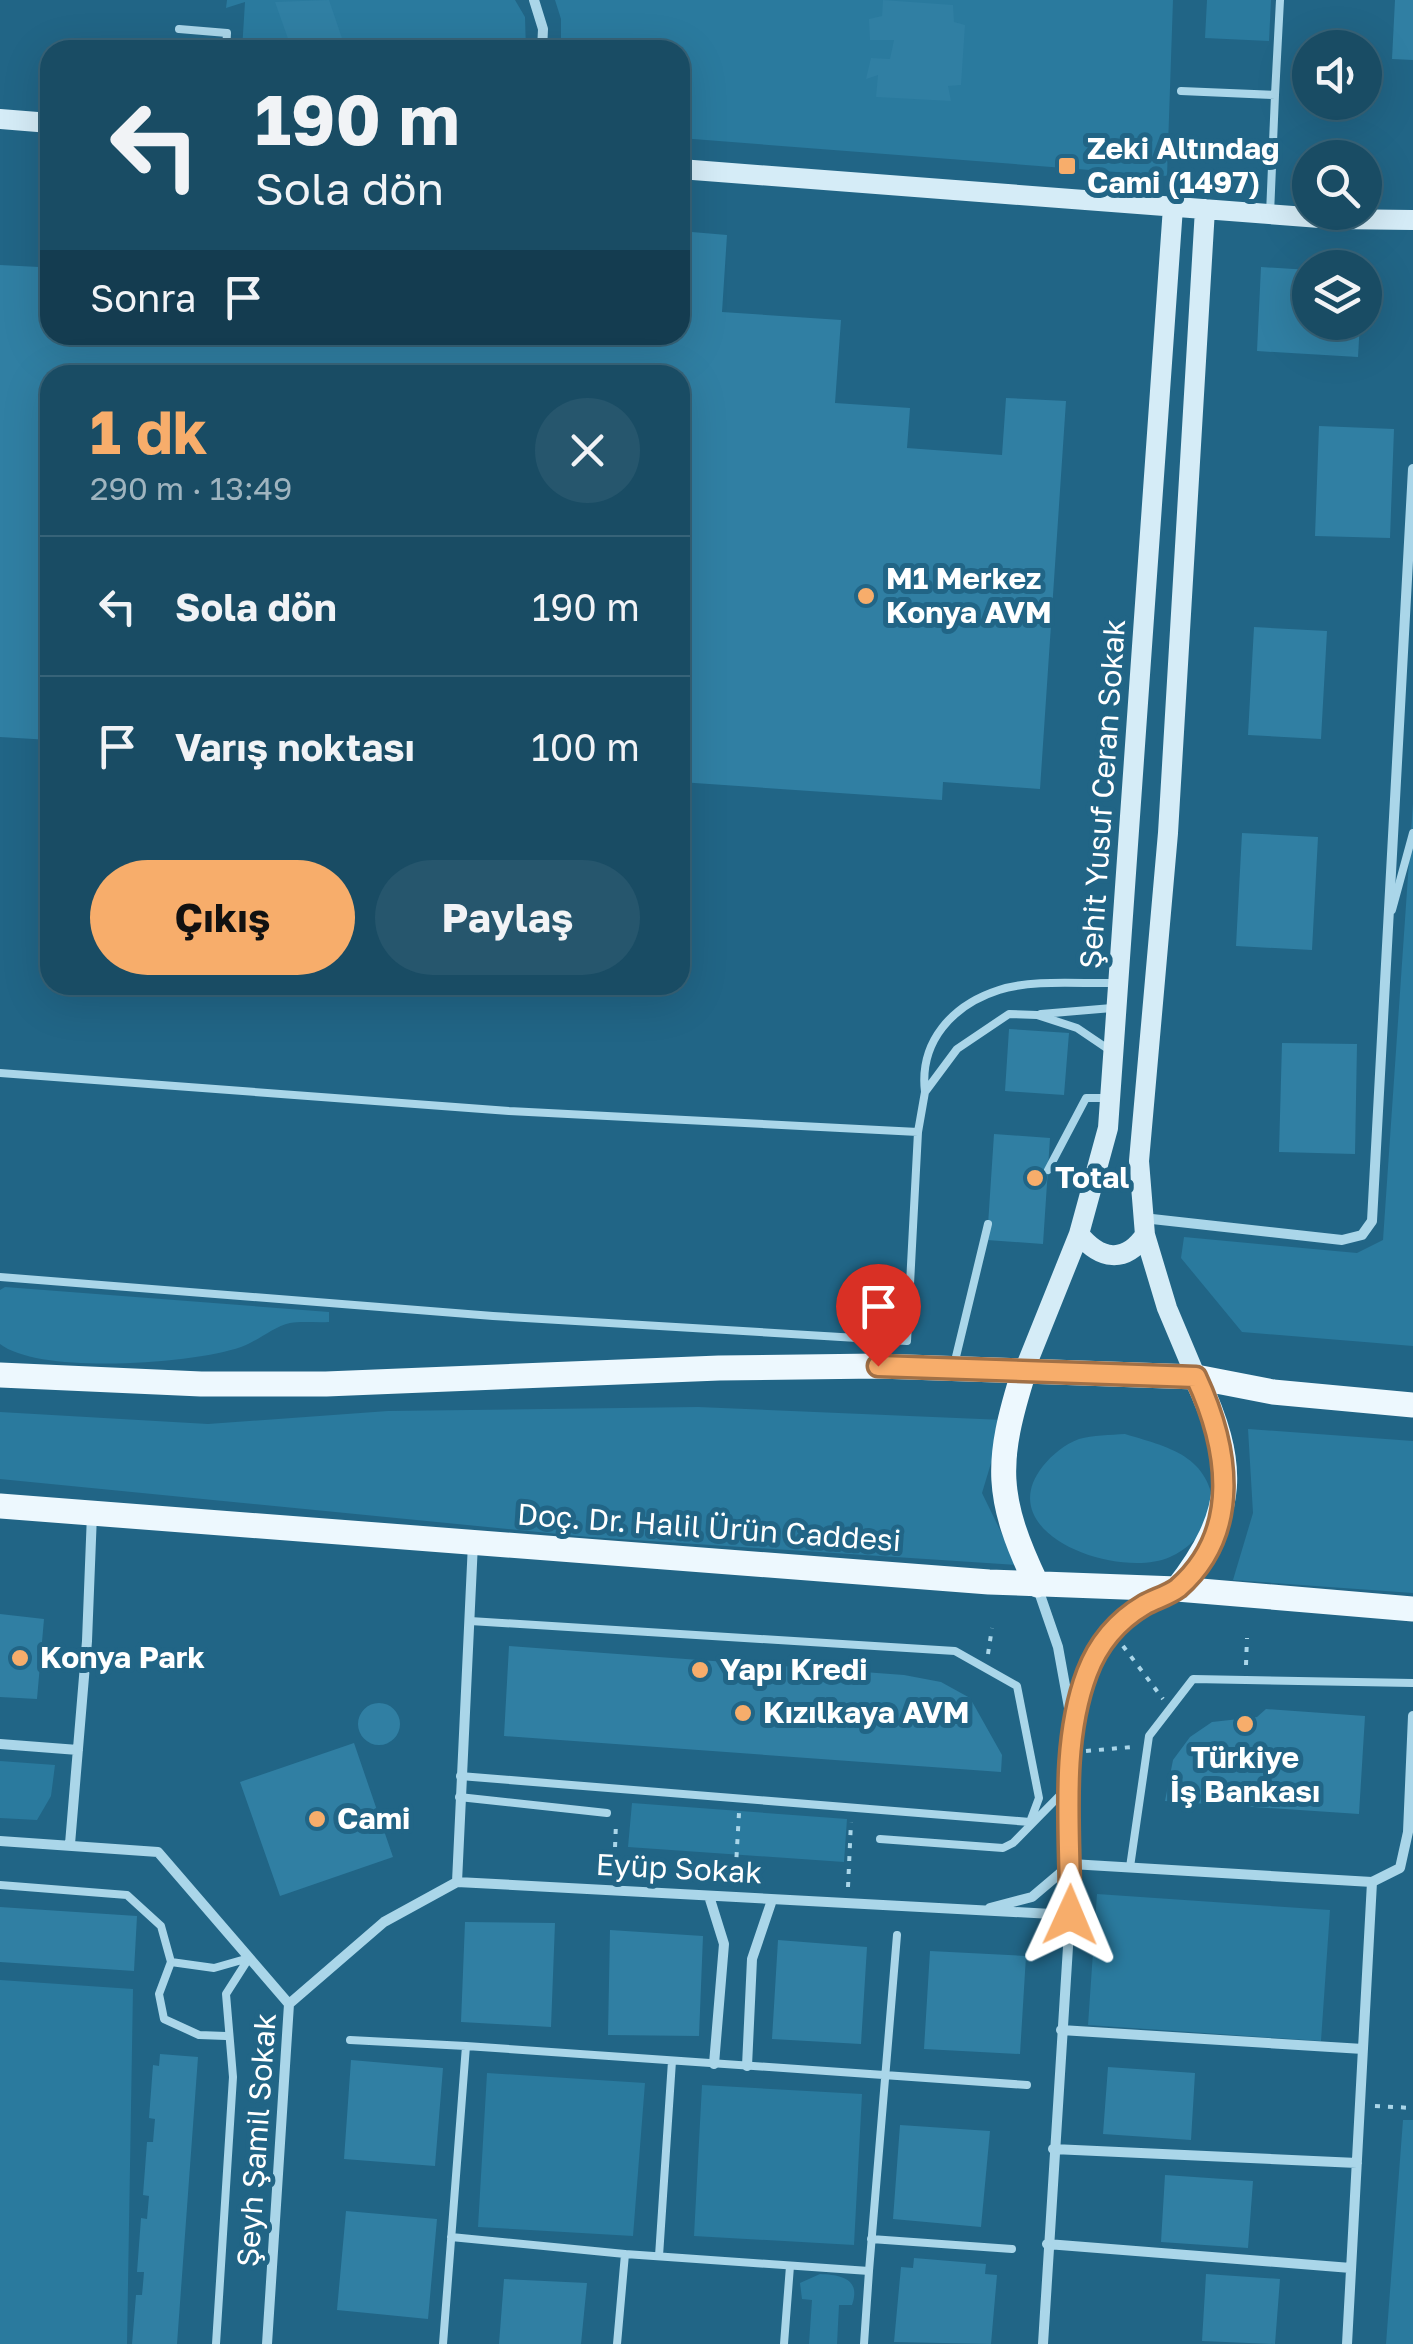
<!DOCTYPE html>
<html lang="tr">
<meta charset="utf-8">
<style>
body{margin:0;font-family:"Golos Text",sans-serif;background:#26566d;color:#f1f3f6;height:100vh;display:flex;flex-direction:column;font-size:38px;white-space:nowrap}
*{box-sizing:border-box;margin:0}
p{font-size:32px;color:#9fb4bf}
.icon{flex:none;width:55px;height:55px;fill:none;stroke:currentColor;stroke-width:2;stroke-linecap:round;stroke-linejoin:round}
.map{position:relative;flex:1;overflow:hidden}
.drawer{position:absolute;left:40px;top:365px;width:650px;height:630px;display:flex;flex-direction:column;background:#194c64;border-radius:30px;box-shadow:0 10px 40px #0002,0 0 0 2px #376378}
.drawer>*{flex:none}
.banner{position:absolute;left:40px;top:40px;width:650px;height:305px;border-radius:30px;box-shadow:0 10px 40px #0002,0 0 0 2px #376378;background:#194c64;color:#f1f3f6;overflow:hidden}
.buttons{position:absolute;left:1292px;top:30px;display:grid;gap:20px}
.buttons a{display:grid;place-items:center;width:90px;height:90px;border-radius:50%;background:#194c64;box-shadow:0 10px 40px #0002,0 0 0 2px #376378;font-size:50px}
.pin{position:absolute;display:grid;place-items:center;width:85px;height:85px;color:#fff;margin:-102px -42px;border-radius:50% 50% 50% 0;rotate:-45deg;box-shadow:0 0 10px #0007}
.pin .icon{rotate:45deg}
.me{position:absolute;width:110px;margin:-55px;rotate:1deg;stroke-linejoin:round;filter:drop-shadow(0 0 8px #0008)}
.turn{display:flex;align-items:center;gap:35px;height:210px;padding:0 50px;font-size:45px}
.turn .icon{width:130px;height:130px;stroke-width:2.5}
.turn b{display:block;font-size:70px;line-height:85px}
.then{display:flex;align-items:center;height:95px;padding:0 50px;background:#0003;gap:20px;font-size:38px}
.round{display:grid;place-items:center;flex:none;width:105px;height:105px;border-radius:52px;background:#26566d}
.summary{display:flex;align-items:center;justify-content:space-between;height:170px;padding:0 50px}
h1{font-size:60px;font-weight:700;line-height:75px;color:#f7ad6b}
.action{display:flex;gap:20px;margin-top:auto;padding:20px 50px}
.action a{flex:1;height:115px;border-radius:60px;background:#f7ad6b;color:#111;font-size:40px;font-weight:700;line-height:115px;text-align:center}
.action a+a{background:#26566d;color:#f1f3f6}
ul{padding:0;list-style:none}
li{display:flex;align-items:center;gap:30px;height:140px;padding:0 50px;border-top:2px solid #376378}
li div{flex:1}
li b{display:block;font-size:38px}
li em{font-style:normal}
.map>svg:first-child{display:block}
.green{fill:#2a7a9e}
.building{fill:#307fa3}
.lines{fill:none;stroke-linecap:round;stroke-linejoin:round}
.path{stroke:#aad6e9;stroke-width:4;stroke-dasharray:5 8;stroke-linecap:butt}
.lane{stroke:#aad6e9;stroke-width:8}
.street{stroke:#aad6e9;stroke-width:10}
.secondary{stroke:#d5ecf7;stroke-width:20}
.primary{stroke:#edf8fe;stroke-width:25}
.route-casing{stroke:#a17046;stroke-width:25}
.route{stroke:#f7ad6b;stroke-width:18}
.poi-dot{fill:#f7ad6b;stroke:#216586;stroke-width:4}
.labels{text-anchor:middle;stroke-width:10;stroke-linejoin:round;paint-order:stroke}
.poi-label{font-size:30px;font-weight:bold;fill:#fff;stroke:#216586;text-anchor:start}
.street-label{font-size:30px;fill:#fff;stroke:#216586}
</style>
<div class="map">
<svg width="1413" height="2344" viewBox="0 0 1413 2344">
<rect width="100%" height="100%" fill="#216586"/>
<path class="green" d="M227,0h288l10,17 1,33h-284l3,-48 -19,6z
M555,0h618l-6,176 -487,-38v-88h-119v-31z
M1207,0h64l-2,41 -64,-3z
M1413,803v543l-171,-14 -61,-74 3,-21 173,16 26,-13z
M5,1287l324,25v10c-12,1 -27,-1 -39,1 -17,4 -32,18 -49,24 -48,17 -201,28 -241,-3v-54z
M698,1407l306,13 -22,73 35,72 -428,-28 -589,-58v-67l208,12 180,-13z
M1248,1429l165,12v152l-180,-13 20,-67z
M1125,1434c50,15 87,23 90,83 -13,16 -25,31 -45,40 -52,23 -181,-23 -127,-91 9,-11 22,-22 36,-27 14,-4 31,-4 46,-5z
M0,1761l55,4 -4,31 -14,24 -37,-2z
M632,1803l215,16 -3,43 -216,-15z
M1097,1894l233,16 -9,131 -233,-16z
M0,1980l133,9 -6,355h-127z
M487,2073l158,10 -12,153 -155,-9z
M702,2085l160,9 -8,151 -160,-9z
M1403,2120h10v224h-27z
M820,2274c22,1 41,5 32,31h-13l-2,39h-28l3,-44 -10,-1 -2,-16z"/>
<path class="building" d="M329,0l16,47 -53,3 -17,-48z
M883,0l70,5 1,17 11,3 -4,60 -13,1 3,15 -75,-4 2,-22 -12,4 5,-21 19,1 4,-19h-24l-1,-21 13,-3z
M1395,0h18v60l-21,-1z
M42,211h8v124h630v-104l47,4 -5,77 119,8 -6,83 75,5 -3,40 95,7 4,-57 60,3 -26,388 -97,-7 -1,18 -262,-18v-407h-630v365l-50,-3v-472l39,2z
M1261,267l49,3v52h50l-2,35 -101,-6z
M1319,426l75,3 -4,109 -75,-2z
M1254,627l73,4 -6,108 -73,-4z
M1242,833l76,4 -6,113 -76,-4z
M1009,1029l60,4 -5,62 -59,-4z
M1282,1043l75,1 -2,110 -76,-2z
M994,1134l56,4 -7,106 -56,-4z
M0,1614l44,5 -7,80 -37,-2z
M509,1646l395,29 37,7 29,16 32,57 -1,17 -497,-36z
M358 1724a21 21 0 1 1 42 0a21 21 0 1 1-42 0Z
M1266,1709l99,7 -6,98 -194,-13 8,-41 17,-23 22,-15 45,-5z
M354,1743l39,114 -113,39 -40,-114z
M0,1907l137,9 -3,55 -134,-9z
M465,1922l90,1 -4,104 -90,-5z
M610,1930l93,6 -4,100 -91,-1z
M778,1940l89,7 -6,97 -89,-5z
M930,1951l96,5 -6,98 -96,-5z
M160,2054l38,3 -21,287h-45l4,-49h6l1,-11 1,-12h-7l4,-54 6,1 2,-23 -6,-1 4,-53h6l2,-23 -6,-1 4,-53 6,1z
M351,2060l92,8 -8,98 -91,-7z
M1108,2067l87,6 -4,67 -88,-6z
M900,2125l90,6 -9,96 -88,-8z
M1165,2175l88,6 -5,67 -87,-6z
M346,2211l91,8 -9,100 -91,-9z
M914,2258l72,6 -1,10 12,1 -6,69 -97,-2 7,-75 12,1z
M1206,2274l74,5 -5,65 -73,-3z
M504,2279l83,4 -6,61h-82z"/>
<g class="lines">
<path class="path" d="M1123,1646l40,53
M988,1654l4,-26
M1246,1665l1,-27
M1086,1751l46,-4
M614,1873l2,-50
M735,1883l4,-70
M848,1887l3,-65
M1375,2106l38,2"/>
<path class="lane" d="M179,29l48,4 -1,17
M1181,91l94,4 -5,119
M1275,95l5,-95
M1392,910l21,-77
M1041,1014l71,-6
M0,1073l509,38 409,21
M925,1092c-6,-50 27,-87 74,-102 34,-11 81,-6 116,-7
M1048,1170l38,-72h20
M0,1277l493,39 414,25 11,-209 7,-40 32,-43 52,-35 28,1 40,13 34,23
M954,1365l34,-141
M470,1621l485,30 62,35 22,112 -9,24
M460,1776l570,46
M459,1797l148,16
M880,1839l123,9 10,-5 58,-59
M1130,1867l19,-131 44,-57 220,4
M0,1885l127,10 34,31 10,36 43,6 35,-10
M171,1962l-12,32 5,25 35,16 27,1
M350,2040l116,6
M451,2237l174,17
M871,2239l141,10
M659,2256l13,-195
M869,2271l28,-336
M216,2344l17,-267 -7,-83 23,-36
M443,2344l23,-298 561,39
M617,2344l8,-90 244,17 -5,73
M784,2344l6,-78"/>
<path class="street" d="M534,0l9,29 -1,21
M1143,1218l199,22 20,-5 10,-14 41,-752
M1037,1586l21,61 14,77 -2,191 -27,429
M1073,1718c17,-56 34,-95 89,-122
M0,1744l78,6
M0,1841l158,11 131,152
M70,1844l17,-203 5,-127
M457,1882l16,-339
M1372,1882l28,-14 8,-36 5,-116
M709,1896l15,48 -10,120
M990,1908l42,-11 39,-33 301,18 -25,462
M1061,2030l302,19
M747,2066l5,-107 20,-59
M1053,2149l304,14
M1047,2244l304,24
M267,2344l22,-340 95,-82 73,-40 613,33"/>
<path class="secondary" d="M0,119l50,4
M680,169l653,50 80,1
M1079,1234c21,26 46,30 66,1
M1024,1371l55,-137 29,-106 65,-921
M1196,1377l-29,-69 -22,-73 -6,-74 29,-328 37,-624"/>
<path class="primary" d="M1024,1371c-29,92 -29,126 13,214
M0,1375l201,9h125l393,-16 159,-2 318,11 77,15 140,13
M0,1506l989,76 188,7 236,20
M1177,1589c60,-77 60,-124 19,-212"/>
</g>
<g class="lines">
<defs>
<path id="route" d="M878,1366l318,11c32,69 47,154 -18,211 -9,7 -23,11 -34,17 -27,16 -46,39 -57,68 -28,74 -16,164 -17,242"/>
</defs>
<use href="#route" class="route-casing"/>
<use href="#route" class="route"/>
</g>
<g class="poi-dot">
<rect x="1057" y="156" width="20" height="20" rx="5"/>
<circle cx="866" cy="596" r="10"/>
<circle cx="1035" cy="1178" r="10"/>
<circle cx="20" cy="1658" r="10"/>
<circle cx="700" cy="1670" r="10"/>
<circle cx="743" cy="1713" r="10"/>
<circle cx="1245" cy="1724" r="10"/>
<circle cx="317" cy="1819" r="10"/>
</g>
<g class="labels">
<g class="poi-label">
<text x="1087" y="159">Zeki Altındağ<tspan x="1087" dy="34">Cami (1497)</tspan></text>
<text x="886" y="589">M1 Merkez<tspan x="886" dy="34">Konya AVM</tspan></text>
<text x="1055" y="1188">Total</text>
<text x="40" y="1668">Konya Park</text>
<text x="720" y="1680">Yapı Kredi</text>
<text x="763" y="1723">Kızılkaya AVM</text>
<text x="1245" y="1768" text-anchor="middle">Türkiye<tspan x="1245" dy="34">İş Bankası</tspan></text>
<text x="337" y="1829">Cami</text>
</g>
<g class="street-label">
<text transform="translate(1103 794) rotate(-86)" y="10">Şehit Yusuf Ceran Sokak</text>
<text transform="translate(709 1528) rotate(4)" y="10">Doç. Dr. Halil Ürün Caddesi</text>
<text transform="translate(679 1869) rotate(3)" y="10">Eyüp Sokak</text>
<text transform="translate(257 2140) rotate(-86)" y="10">Şeyh Şamil Sokak</text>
</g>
</g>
</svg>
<div class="buttons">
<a><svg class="icon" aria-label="sound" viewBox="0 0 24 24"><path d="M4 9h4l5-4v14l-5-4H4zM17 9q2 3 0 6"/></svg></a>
<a><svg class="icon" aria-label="search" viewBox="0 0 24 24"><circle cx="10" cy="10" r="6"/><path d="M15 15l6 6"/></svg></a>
<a><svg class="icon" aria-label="layers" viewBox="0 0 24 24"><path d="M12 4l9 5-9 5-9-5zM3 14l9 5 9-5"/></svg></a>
</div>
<div class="pin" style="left:878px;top:1366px;background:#d93025"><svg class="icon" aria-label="arrive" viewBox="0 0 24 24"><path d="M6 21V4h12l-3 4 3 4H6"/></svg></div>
<svg class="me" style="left:1070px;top:1915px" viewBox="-20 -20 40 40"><path d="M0-17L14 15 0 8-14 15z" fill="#f7ad6b" stroke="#fff" stroke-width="4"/></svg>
<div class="banner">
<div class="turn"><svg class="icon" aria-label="left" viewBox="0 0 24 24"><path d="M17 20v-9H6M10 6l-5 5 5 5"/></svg><div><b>190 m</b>Sola dön</div></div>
<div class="then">Sonra<svg class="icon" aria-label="arrive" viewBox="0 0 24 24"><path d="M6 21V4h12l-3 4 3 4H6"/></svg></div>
</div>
<section class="drawer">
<div class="summary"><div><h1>1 dk</h1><p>290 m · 13:49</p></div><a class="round"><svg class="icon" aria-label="close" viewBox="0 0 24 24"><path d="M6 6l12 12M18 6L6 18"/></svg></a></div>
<ul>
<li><svg class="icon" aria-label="left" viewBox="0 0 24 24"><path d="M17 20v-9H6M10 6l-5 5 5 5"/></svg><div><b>Sola dön</b></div><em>190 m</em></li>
<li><svg class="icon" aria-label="arrive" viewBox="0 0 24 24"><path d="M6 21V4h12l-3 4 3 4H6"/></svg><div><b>Varış noktası</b></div><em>100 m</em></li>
</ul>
<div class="action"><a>Çıkış</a><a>Paylaş</a></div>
</section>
</div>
